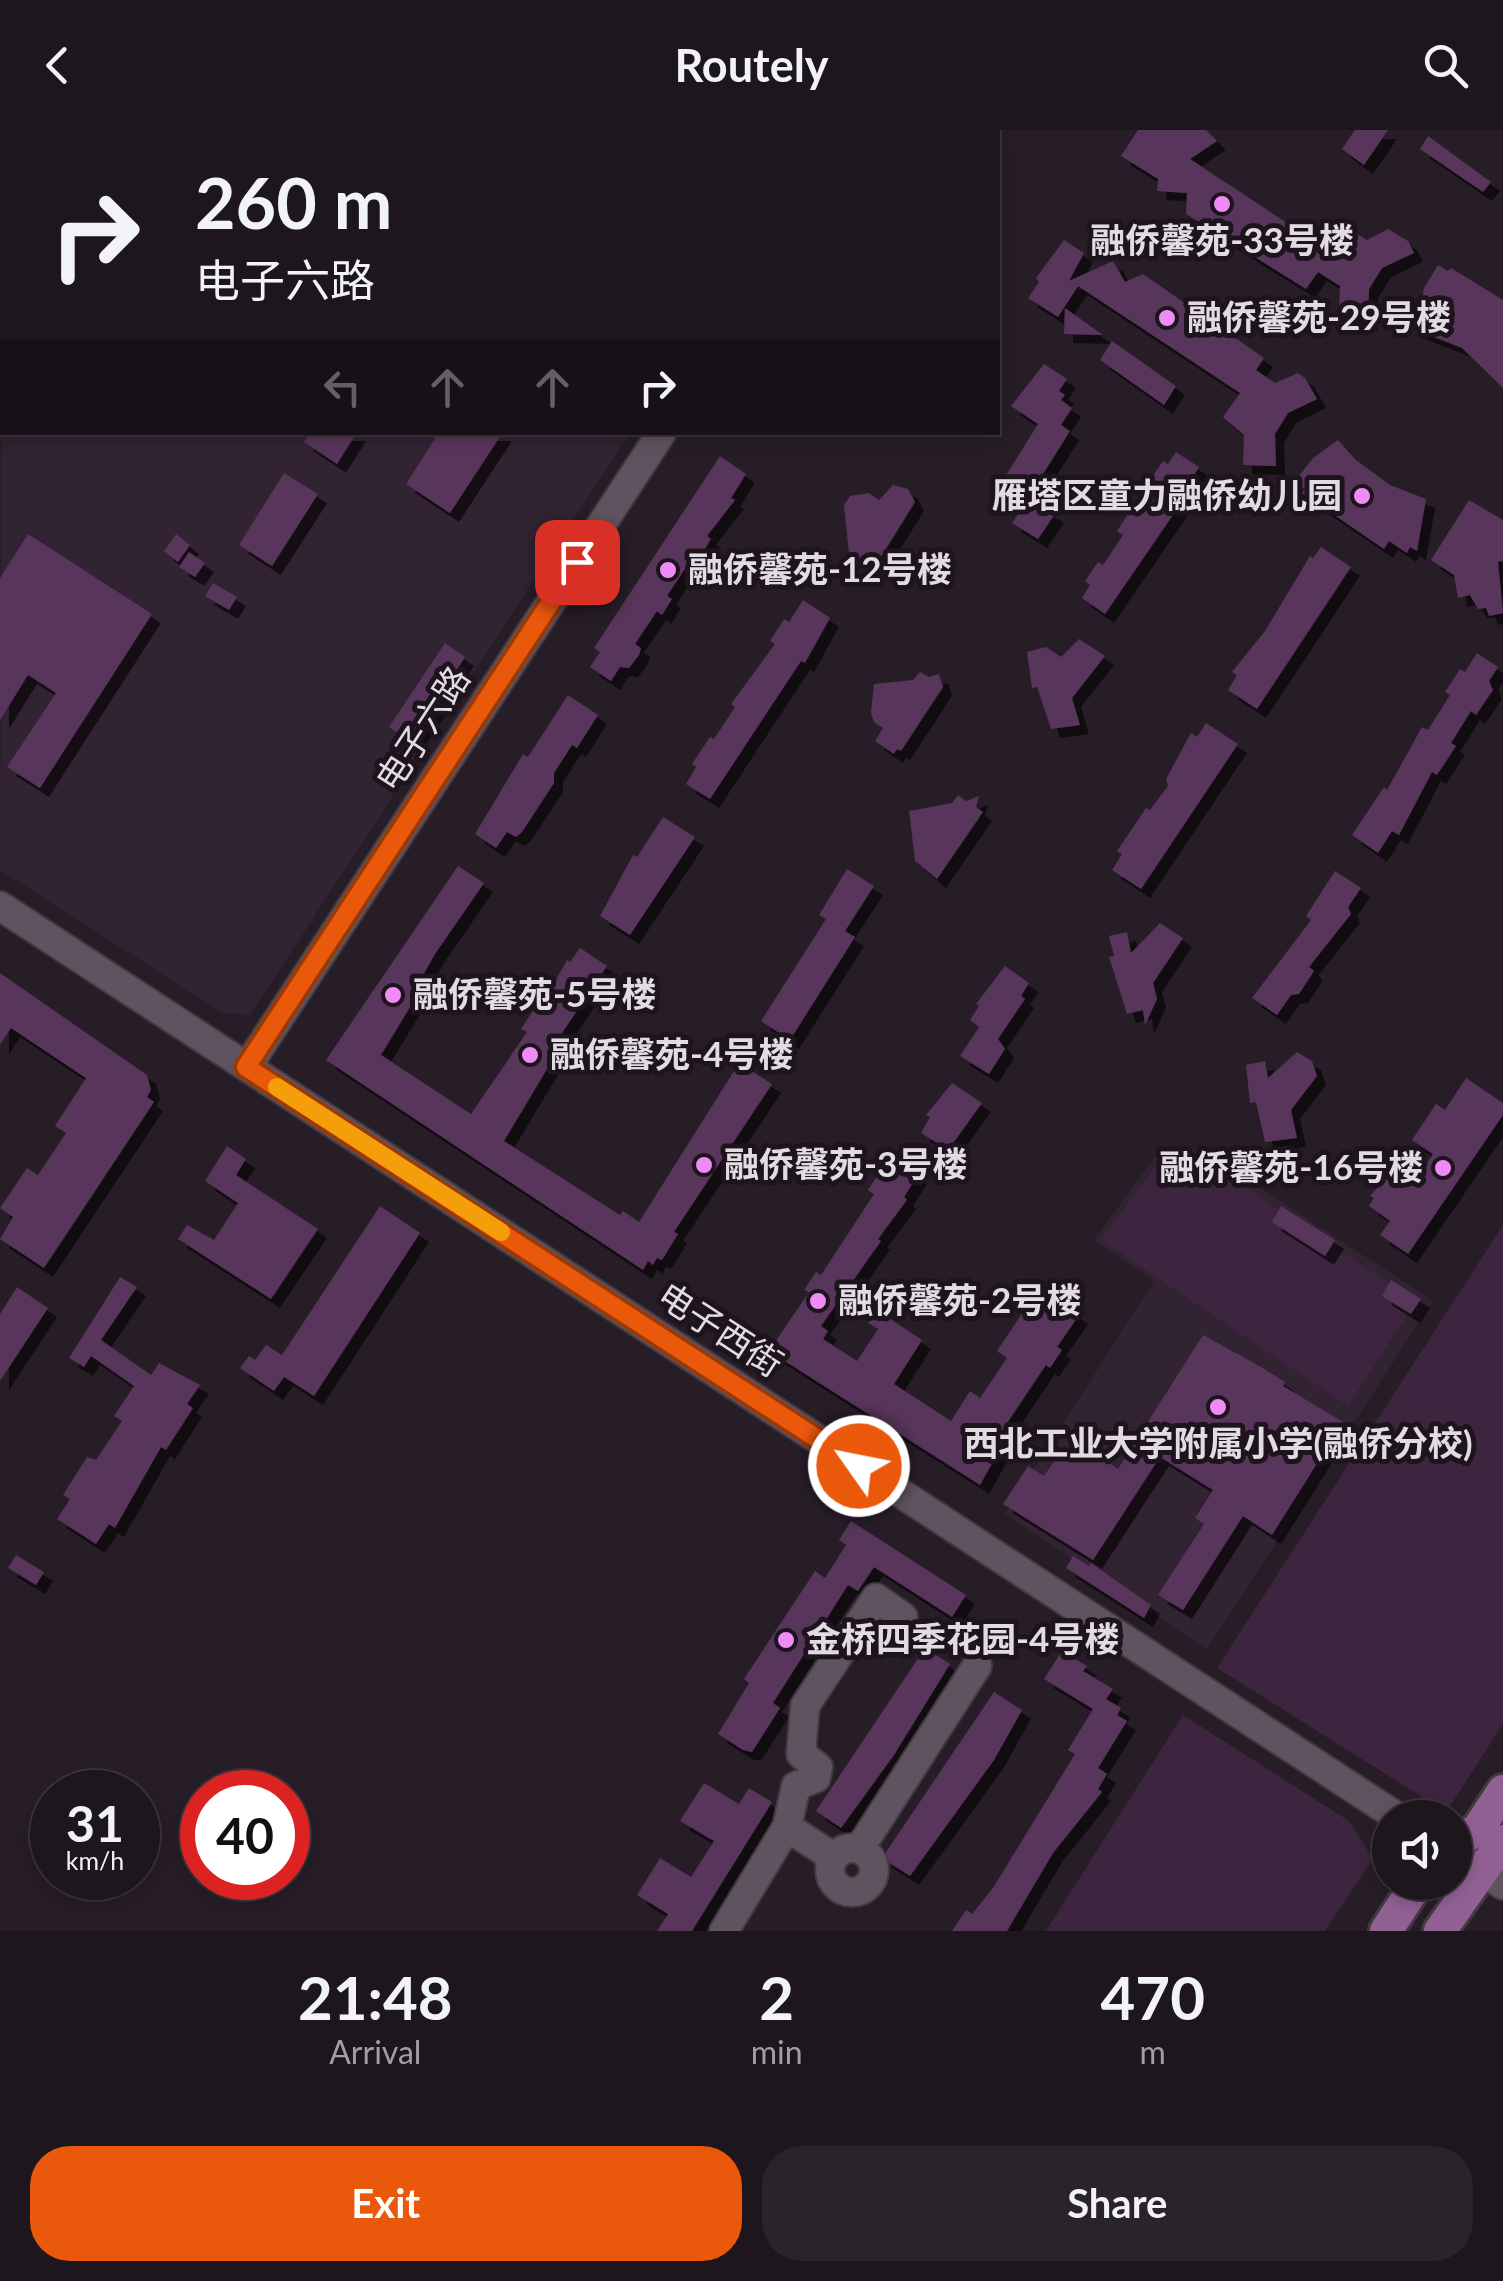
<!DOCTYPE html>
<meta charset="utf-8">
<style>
body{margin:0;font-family:Lato,"Noto Sans SC",sans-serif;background:#2a232a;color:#f1f3f6;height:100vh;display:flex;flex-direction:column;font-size:38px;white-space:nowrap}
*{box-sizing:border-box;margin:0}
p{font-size:32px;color:#a09fa4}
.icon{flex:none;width:55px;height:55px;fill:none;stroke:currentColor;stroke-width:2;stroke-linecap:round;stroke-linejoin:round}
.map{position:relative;height:1801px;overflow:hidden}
.panel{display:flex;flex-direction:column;background:#1d161d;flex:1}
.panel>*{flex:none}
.banner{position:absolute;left:0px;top:0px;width:1000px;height:305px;box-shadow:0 5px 15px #0003,0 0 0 2px #3b353b;background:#1d161d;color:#f1f3f6;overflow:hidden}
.buttons{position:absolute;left:1372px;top:1670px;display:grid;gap:20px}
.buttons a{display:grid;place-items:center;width:100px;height:100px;border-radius:50%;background:#1d161d;box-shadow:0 5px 15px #0003,0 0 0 2px #3b353b;font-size:50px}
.speed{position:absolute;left:30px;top:1640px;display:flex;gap:20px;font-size:50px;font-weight:700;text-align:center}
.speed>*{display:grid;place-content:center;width:130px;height:130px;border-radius:50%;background:#1d161d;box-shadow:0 5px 15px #0003,0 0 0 2px #3b353b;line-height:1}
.speed small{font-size:25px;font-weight:400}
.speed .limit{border:15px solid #d22;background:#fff;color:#111}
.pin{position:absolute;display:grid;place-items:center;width:85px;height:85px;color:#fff;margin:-42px;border-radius:20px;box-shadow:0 5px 15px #0006}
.me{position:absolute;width:110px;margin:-55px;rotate:303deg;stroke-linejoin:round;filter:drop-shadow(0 0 8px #0008)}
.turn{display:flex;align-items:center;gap:35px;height:210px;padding:0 30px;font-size:45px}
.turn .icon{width:130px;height:130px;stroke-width:2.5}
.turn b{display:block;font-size:70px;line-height:85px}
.lanes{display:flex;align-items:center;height:95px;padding:0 30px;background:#0003;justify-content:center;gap:50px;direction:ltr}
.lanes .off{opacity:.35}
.eta{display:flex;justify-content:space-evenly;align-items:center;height:170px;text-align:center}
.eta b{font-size:60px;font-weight:700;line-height:70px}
.button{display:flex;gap:20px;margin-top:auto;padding:20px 30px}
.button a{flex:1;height:115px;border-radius:40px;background:#ea580c;color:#fff;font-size:40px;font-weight:700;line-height:115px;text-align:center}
.button a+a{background:#2a232a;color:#f1f3f6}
header{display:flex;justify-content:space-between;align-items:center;height:130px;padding:0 30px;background:#1d161d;font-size:45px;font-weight:700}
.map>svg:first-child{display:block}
.built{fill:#312332}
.green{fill:#3e253f}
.building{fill:#58345a;filter:url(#shadow)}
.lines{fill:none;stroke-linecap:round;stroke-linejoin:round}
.minor-casing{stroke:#423a42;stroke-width:32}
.major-casing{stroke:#423a42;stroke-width:38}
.minor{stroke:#5e535e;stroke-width:28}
.major{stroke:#926194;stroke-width:32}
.route-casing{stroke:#983908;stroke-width:25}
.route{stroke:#ea580c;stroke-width:18}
.slow{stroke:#f59e0b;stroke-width:18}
.poi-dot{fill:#f08bf5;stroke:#1d141d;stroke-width:4}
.labels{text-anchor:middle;stroke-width:10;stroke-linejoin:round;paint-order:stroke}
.poi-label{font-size:35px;font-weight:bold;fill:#e2dce2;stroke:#1d141d;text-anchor:start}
.street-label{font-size:35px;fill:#e2dce2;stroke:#1d141d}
</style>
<header><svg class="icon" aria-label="back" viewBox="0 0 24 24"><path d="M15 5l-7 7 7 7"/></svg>Routely<svg class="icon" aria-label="search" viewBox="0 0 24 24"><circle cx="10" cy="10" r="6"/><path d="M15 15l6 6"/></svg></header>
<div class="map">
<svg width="1503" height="1801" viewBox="0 0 1503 1801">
<defs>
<filter id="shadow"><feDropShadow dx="9" dy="9" stdDeviation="0" flood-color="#0009"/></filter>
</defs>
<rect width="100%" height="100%" fill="#271d27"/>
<path class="built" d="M2,275v27l628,1 -380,582 -27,-2 -223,-143z
M1201,1019l232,152 -226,348 -202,-135 149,-233 -60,-41 60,-82z"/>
<path class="green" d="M1198,1026l218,145 -68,105 -247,-166 56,-76z
M1503,1095v499l-57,88 -229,-144z
M1183,1585l166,106 24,38 -48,72h-279z"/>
<path class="building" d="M1138,0h68l11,11 -27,18 141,93 15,-25 21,13 21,-11 20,12 6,12 -32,15 -13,21 -1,33 -29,-5 1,-31 -22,-14 -12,17 -120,-75 1,-21 -30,-2 1,-12 -37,-23z
M1355,0h33l-24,35 -22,-16z
M1428,6l63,46 -8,10 -63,-43z
M1064,110l20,13 -15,28 44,-20 12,21 18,-8 121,84 -8,12 19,13 23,-10 7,5 12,21 -29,14 -13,21 1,32 -33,-1 1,-30 -21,-18 17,-24 -162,-107 -20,31 -30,-19 11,-16 -3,-4z
M1438,135l10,6 3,-3 52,32v88l-41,-40 -46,-18 8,-42z
M1065,178l38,27 -39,-1z
M1112,211l64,45 -12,19 -64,-45z
M1044,234l23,15 -8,12 6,4 -4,5 11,8 -11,17 9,6 -27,43 13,16 -11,18 10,6 -17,25 -26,-16 11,-16 -26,-17 41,-66 -27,-18z
M310,302h47l-20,32 -33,-22z
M439,302h64l-53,81 -44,-29z
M1338,310l18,20 34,25 36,14 -9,52 -7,-4 -3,6 -18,-12 -5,8 -82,-56 3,-4 -10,-8 18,-23z
M1176,322l23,15 -4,7 4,3 -94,137 -23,-16 8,-13 -5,-4 13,-19 5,3 20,-30 -6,-4 13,-20 6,4 21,-30 -7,-5 13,-19 5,3z
M720,326l26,18 -15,24 4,2 -28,36 4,3 -8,13 -5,-3 -31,47 5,3 -10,16 -5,-4 -22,33 6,4 -2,7 -10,13 -9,-1 -9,14 -21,-14 10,-15 -6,-4z
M284,343l34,21 -46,72 -33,-21z
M893,355l15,4 7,13 -39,63 -5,-3 -3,4 -19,-12 -5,-49 6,-9 19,-3 10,7z
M1469,370l34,20v41l-5,1 5,51 -14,3 -3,-8 -8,1 -8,-14 -12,3 -4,-23 -23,-15z
M28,404l124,80 -112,174 -33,-21 49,-74 -28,-18 -28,45v-142z
M176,404l14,11 -12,17 -14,-11z
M1321,417l30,20 -94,142 -29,-19 9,-15 -5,-3 33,-41 45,-75 3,2z
M189,422l16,11 -10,14 -16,-10z
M213,453l24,14 -8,13 -24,-14z
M803,470l27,18 -25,45 -4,-2 -91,138 -24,-15 10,-17 -4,-3 18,-27 4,2 21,-32 -4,-3 44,-60 -5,-3 14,-22 5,3z
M1079,509l26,17 -33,42 8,27 -29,4 -14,-42 -5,1 -5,-36 19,-5 15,10z
M445,513l20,14 -9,14 4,2 -48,70 -23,-16z
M1477,523l21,14 -9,14 4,9 -17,25 -5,-4 -20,32 5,3 -19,29 -5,-3 -33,63 -7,-4 -14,22 -26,-18 32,-48 3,3 35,-63 6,3 22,-35 -5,-3 15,-23 5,3z
M920,542l9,5 10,-3 4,13 -42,64 -4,-2 -3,5 -19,-13 8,-13 -9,-6 -3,-9 3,-29 39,-4z
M568,565l30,20 -21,33 -5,-3 -18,28v10l-32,49 -6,5 -9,-5 -11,16 -21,-14 48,-80 5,3z
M1206,593l32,21 -97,145 -29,-19 10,-16 -5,-3 29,-43 4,2 18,-24 -2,-7 25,-46 6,4z
M958,665l8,6 13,-5 -3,11 7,5 -46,67 -22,-18 -6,-50 43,-8z
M663,687l32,20 -65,98 -30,-19 33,-61 4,2z
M458,736l26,17 -49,71 -18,32 4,3 -40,66 90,59 56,-82 -6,-3 13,-20 4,3 29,-52 3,2 10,-14 27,18 -47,70 5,3 -61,102 116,74 3,-4 16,11 100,-159 33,21 -98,148 4,2 -16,26 -5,-2 -4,7 -5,-4 -5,9 -317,-210z
M847,739l27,17 -29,45 10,6 -65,103 -29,-19 65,-102 -7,-4z
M1335,741l26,17 -13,19 3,7 -42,53 5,4 -15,23 -8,1 -14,20 -25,-17 59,-78 -5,-4z
M1160,793l23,15 -30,45 4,16 -12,26 -2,-15 -16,4 -18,-57 5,-1 -5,-20 18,-4 4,21z
M1005,836l24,17 -8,13 4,3 -27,40 7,10 -16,25 -29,-18 19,-29 -9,-7 9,-14 -3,-2z
M0,843l147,102 4,15 -4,7 7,5 -110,166 -44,-29 13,-22 -13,-9 27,-40 11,7 28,-42 -11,-7 31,-48 -75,-50 -11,17z
M1297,922l15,9 5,15 -26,34 6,28 -32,4 -9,-40 -6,1 -4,-38 19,-4 3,17z
M1466,948l37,25v12l-95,139 -28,-19 10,-14 -21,-15 5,-8 -4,-2 23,-26 20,14 20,-30 -21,-14 24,-36 9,6z
M952,953l30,20 -34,47 -27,-17 9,-16 -4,-2z
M227,1016l19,13 -10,16 82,54 -47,70 -93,-60 9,-14 27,15 24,-37 -33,-22z
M894,1030l24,15 -14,22 3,3 -29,39 3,2 -60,85 7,5 -5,8 34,22 21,-32 -10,-6 9,-13 45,30 -28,44 57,37 19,-30 10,7 27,-40 -10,-7 28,-42 9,7 14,-22 31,21 -22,32 5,3 -12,18 -4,-3 -43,64 6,4 -29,52 -211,-134 40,-59 -5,-2 12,-18 5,3 53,-81 -6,-4 11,-17 5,3z
M380,1076l40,27 -106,163 -30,-19 -10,14 -34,-23 9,-12 6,4 11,-15 16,10z
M1281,1076l54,34 -10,16 -53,-34z
M120,1147l17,10 -36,53 50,35 8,-12 41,22 -13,19 6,4 -27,42 -5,-3 -46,81 -6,-4 -13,20 -39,-25 13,-20 -7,-4 24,-38 9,3 26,-39 -8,-5 20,-30 -43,-30 -7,11 -15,-9z
M1391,1150l30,19 -10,15 -29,-18z
M17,1157l31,21 -48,73v-67z
M1203,1205l58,32 24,15 -2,4 60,36 -71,113 -29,-19 -60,94 -25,-15 46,-71 -9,-6 18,-28 -53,-33 -67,103 -90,-56 25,-38 16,10 18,-27 9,6 8,-12 39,26z
M851,1391l115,74 -14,22 -78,-50 -16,24 -10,-6 -75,118 7,5 -28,44 -9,-2 -25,-16 31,-51 -5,-4 71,-108 10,7 21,-33 -7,-5z
M16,1425l28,17 -8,13 -28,-17z
M1073,1426l16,10 2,-3 60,42 -7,13 -78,-50z
M925,1518l25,16 -56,91 -53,73 -25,-17z
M1062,1521l25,15 -4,5 30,18 -7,10 15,9 -4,7 10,6 -29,47 9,6 -9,15 4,3 -49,61 -46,78h-55l14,-21 6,4 21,-26 82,-134 -7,-4 25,-41 -49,-30z
M994,1562l28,18 -28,50 -84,116 -28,-18z
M704,1653l35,21 10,-16 23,14 -80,129h-35l11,-17 -31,-19 23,-37 31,19 23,-36 -34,-20z"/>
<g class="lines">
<defs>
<path id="minor" d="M39,2l2,-2
M140,2l1,-2
M858,2l2,-2
M0,64l2,-4
M0,217l2,-4
M0,776l1399,912
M247,937l415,-635
M787,1697l46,30
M830 1740a22 22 0 1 1 44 0a22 22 0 1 1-44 0Z
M860,1718l117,-182
M1455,1724l48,31
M724,1801l63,-104 9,-41 20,-8 2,-11 -17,-13 4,-48 71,-108 27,19"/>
<path id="major" d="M66,2l1,-2
M105,2l2,-2
M0,104l2,-4
M0,165l2,-3
M1455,1713l23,-14 25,-38
M1386,1801l32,-49
M1440,1801l63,-90"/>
</defs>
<use href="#minor" class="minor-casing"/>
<use href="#major" class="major-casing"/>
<use href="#minor" class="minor"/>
<use href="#major" class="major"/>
</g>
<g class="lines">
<defs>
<path id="route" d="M577,432l-331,505 613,399"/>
</defs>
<use href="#route" class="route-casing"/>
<use href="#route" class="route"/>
<path class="slow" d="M277,957l224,145"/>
</g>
<g class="poi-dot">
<circle cx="1222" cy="74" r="10"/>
<circle cx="1167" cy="188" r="10"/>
<circle cx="1362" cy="366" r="10"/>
<circle cx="668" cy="440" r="10"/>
<circle cx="393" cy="865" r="10"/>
<circle cx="530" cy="925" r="10"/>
<circle cx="704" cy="1035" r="10"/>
<circle cx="1443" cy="1038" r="10"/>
<circle cx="818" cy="1171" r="10"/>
<circle cx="1218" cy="1277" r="10"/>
<circle cx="786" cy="1510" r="10"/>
</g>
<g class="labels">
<g class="poi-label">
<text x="1222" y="123" text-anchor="middle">融侨馨苑-33号楼</text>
<text x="1187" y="200">融侨馨苑-29号楼</text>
<text x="1342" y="378" text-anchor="end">雁塔区童力融侨幼儿园</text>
<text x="688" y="452">融侨馨苑-12号楼</text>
<text x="413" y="877">融侨馨苑-5号楼</text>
<text x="550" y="937">融侨馨苑-4号楼</text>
<text x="724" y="1047">融侨馨苑-3号楼</text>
<text x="1423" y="1050" text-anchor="end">融侨馨苑-16号楼</text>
<text x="838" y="1183">融侨馨苑-2号楼</text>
<text x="1218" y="1326" text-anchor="middle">西北工业大学附属小学(融侨分校)</text>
<text x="806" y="1522">金桥四季花园-4号楼</text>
</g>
<g class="street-label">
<text transform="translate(423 599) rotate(-57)" y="12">电子六路</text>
<text transform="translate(720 1200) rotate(33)" y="12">电子西街</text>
</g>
</g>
</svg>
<div class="buttons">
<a><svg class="icon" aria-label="sound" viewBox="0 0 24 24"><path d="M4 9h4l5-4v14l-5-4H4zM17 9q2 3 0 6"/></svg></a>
</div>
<div class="speed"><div>31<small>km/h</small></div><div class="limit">40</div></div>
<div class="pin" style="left:577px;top:432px;background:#d93025"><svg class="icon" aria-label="arrive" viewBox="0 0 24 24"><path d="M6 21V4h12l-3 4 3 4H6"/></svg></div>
<svg class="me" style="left:859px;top:1336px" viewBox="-20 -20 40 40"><circle r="17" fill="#ea580c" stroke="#fff" stroke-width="3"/><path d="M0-11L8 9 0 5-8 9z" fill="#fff"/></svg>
<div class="banner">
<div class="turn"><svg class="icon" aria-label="right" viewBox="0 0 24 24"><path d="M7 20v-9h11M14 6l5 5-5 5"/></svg><div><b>260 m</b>电子六路</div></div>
<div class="lanes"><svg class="icon off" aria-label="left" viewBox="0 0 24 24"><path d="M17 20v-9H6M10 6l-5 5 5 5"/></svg><svg class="icon off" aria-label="ahead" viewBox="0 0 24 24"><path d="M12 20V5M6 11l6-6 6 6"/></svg><svg class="icon off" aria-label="ahead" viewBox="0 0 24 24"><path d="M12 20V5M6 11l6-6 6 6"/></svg><svg class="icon" aria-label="right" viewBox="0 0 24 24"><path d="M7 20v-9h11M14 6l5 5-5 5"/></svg></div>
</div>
</div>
<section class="panel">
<div class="eta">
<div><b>21:48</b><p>Arrival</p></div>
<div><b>2</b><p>min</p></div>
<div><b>470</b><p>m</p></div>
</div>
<div class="button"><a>Exit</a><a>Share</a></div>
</section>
